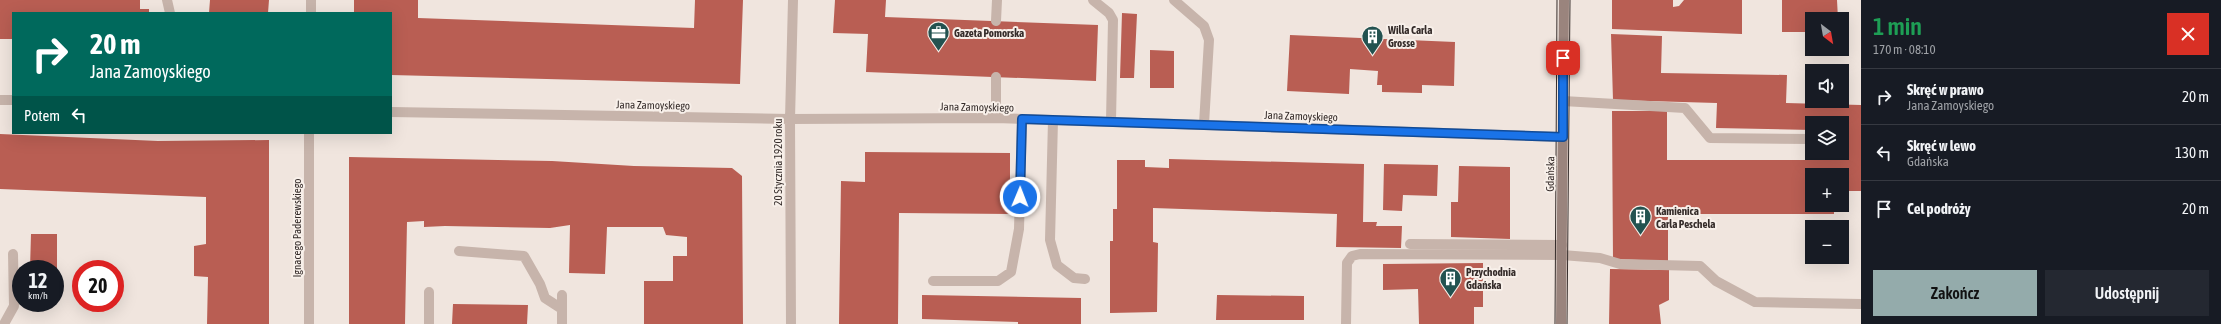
<!DOCTYPE html>
<html lang="pl">
<meta charset="utf-8">
<style>
body{margin:0;font-family:"Asap Condensed",sans-serif;background:#242831;color:#f1f3f6;height:100vh;display:flex;flex-direction:column;font-size:15px;white-space:nowrap}
*{box-sizing:border-box;margin:0}
p{font-size:13px;color:#9ea1a6}
.icon{flex:none;width:22px;height:22px;fill:none;stroke:currentColor;stroke-width:2;stroke-linecap:round;stroke-linejoin:round}
.map{position:relative;flex:1;overflow:hidden}
.panel{display:flex;flex-direction:column;background:#171b24;width:360px}
.panel>*{flex:none}
.hud{position:absolute;left:12px;top:12px;width:380px;height:122px;border-radius:0px;box-shadow:0 4px 16px #0002;background:#00695c;color:#fff;overflow:hidden}
.needle{width:26px;rotate:149deg}
.controls{position:absolute;left:1805px;top:12px;display:grid;gap:8px}
.controls a{display:grid;place-items:center;width:44px;height:44px;border-radius:0px;background:#171b24;box-shadow:0 4px 16px #0002;font-size:20px}
.speed{position:absolute;left:12px;top:260px;display:flex;gap:8px;font-size:20px;font-weight:700;text-align:center}
.speed>*{display:grid;place-content:center;width:52px;height:52px;border-radius:50%;background:#171b24;box-shadow:0 4px 16px #0002;line-height:1}
.speed small{font-size:10px;font-weight:400}
.speed .limit{border:6px solid #d22;background:#fff;color:#111}
.pin{position:absolute;display:grid;place-items:center;width:34px;height:34px;color:#fff;margin:-17px;border-radius:8px;box-shadow:0 2px 6px #0006}
.me{position:absolute;width:44px;margin:-22px;rotate:1deg;stroke-linejoin:round;filter:drop-shadow(0 0 3px #0008)}
.turn{display:flex;align-items:center;gap:14px;height:84px;padding:0 12px;font-size:18px}
.turn .icon{width:52px;height:52px;stroke-width:2.5}
.turn b{display:block;font-size:28px;line-height:34px}
.then{display:flex;align-items:center;height:38px;padding:0 12px;background:#0003;gap:8px;font-size:15px}
.round{display:grid;place-items:center;flex:none;width:42px;height:42px;border-radius:0px;background:#242831}
.headline{display:flex;align-items:center;justify-content:space-between;height:68px;padding:0 12px}
h1{font-size:24px;font-weight:600;line-height:30px;color:#1e9e55}
.action{display:flex;gap:8px;margin-top:auto;padding:8px 12px}
.action a{flex:1;height:46px;border-radius:0px;background:#94abab;color:#111;font-size:16px;font-weight:600;line-height:46px;text-align:center}
.action a+a{background:#242831;color:#f1f3f6}
ul{padding:0;list-style:none}
li{display:flex;align-items:center;gap:12px;height:56px;padding:0 12px;border-top:1px solid #363941}
li div{flex:1}
li b{display:block;font-size:15px}
li em{font-style:normal}
main{display:flex;flex:1;min-height:0}
.map>svg:first-child{display:block}
.building{fill:#b95e53}
.lines{fill:none;stroke-linecap:round;stroke-linejoin:round}
.lane{stroke:#c7b4ab;stroke-width:10}
.street{stroke:#c7b4ab;stroke-width:10}
.secondary{stroke:#9a847d;stroke-width:10}
.tram{stroke:#352c2a;stroke-width:1}
.route-casing{stroke:#114b97;stroke-width:10}
.route{stroke:#1a73e8;stroke-width:7}
.labels{text-anchor:middle;stroke-width:4;stroke-linejoin:round;paint-order:stroke}
.poi-label{font-size:11px;font-weight:bold;fill:#352c2a;stroke:#f8f0ea;text-anchor:start}
.street-label{font-size:11px;fill:#352c2a;stroke:#f8f0ea}
</style>
<main>
<div class="map">
<svg width="1861" height="324" viewBox="0 0 1861 324">
<rect width="100%" height="100%" fill="#f0e5de"/>
<path class="building" d="M0,0h140v9h9v4h-136v26h-13z
M210,0h59l-1,13h-59z
M354,0h64v18l276,10 1,-28h48l-3,84 -349,-9v-62h-37z
M835,0h51l-1,17 213,8 -2,56 -230,-9 2,-38 -35,-1z
M1612,0h61v7l6,-1 5,-6h58v34l-130,-5z
M1782,0h55l1,19h-26v13h-30z
M1122,13l15,1 -3,64h-14z
M1611,34l51,2 -1,37 126,2 -1,28 75,2v86h-19v-16h-30v30h22v9h-166v47l-55,-2 -1,-148h55v49h154l1,-7h20v-30h-30v7l-96,-2 1,-25 -104,-3z
M1290,35l165,7 -1,44 -32,-1v8l-40,-1v-7h-5l1,-14 -28,-2 -1,25 -62,-3z
M1150,50l24,1v37h-24z
M0,134l158,7 111,-1v184h-62l1,-47 -14,-1v-30l12,-2v-47l-206,-8z
M865,152l145,1v61l-111,-1 -1,111h-59l2,-143 24,1z
M349,157l203,4 82,5 98,2 10,8 1,148h-99v-43h29v-25h14v-19l-21,-2 -3,-8h-56l-2,47 -36,-1 1,-48 -20,3 -105,-2 -21,1v-6l-17,1 -2,102h-56z
M1169,159l195,5 -1,58h14l-1,4h26l-1,22 -65,-1 1,-33 -184,-6v34l5,1 -1,69 -47,1v-72h3v-32h4v-49h28v7l24,1z
M1384,164l54,1 -1,31 -34,-1 -1,16 -19,-1z
M1459,166l51,1v72l-59,-2v-35h7z
M31,234h26v57h-2v-22h-25z
M1483,263v44h-9v17h-55l-1,-35 -35,1v-26z
M1610,269l59,1v30l-10,5 2,19h-52z
M922,295l159,3v26h-63v-2l-96,-3z
M1217,295l87,1v24h-88z
M453,304l75,1 -1,19h-75z"/>
<g class="lines">
<path class="lane" d="M167,0l3,13
M1093,0l16,13 4,7 -2,101
M1174,0l30,26 5,14 -5,84
M996,21l1,-21
M1563,101l122,7 25,30 101,1
M996,118v-41
M1053,120l-3,120 7,25 17,13 11,1
M1410,244l152,1
M459,251l65,5 16,28 5,14 17,11
M933,281h65l13,-9 8,-43 3,-110
M429,292v32
M562,295v29
M4,324l10,-18 -1,-52
M1346,324l1,-61 5,-7 8,-2 202,1 38,3 20,6 80,2 16,15 39,21 106,2"/>
<path class="street" d="M311,13v-13
M0,100h13
M391,112l399,7 206,-1 567,19
M309,324v-191
M791,324l-1,-205 3,-119"/>
<path class="secondary" d="M1561,324l3,-324"/>
<path class="tram" d="M1555,324l2,-324
M1567,324l3,-324"/>
</g>
<g class="lines">
<defs>
<path id="route" d="M1020,197l2,-78 541,18v-79"/>
</defs>
<use href="#route" class="route-casing"/>
<use href="#route" class="route"/>
</g>
<defs>
<symbol id="office-pin" viewBox="-11 -11 22 30"><path d="M0 17L-7.5 6A9.5 9.5 0 1 1 7.5 6Z" fill="#235250" stroke="#f8f0ea"/><path d="M-6-3h4V-5.5h4V-3h4V5H-6ZM-1-4.5V-3h2v-1.5ZM-6 0V1H6V0Z" fill="#fff"/></symbol>
<symbol id="building-pin" viewBox="-11 -11 22 30"><path d="M0 17L-7.5 6A9.5 9.5 0 1 1 7.5 6Z" fill="#235250" stroke="#f8f0ea"/><path d="M-4-6H4V6H1V3H-1V6H-4ZM-2.5-4.3h1.7v1.8h-1.7ZM.8-4.3h1.7v1.8H.8ZM-2.5-1h1.7V.8h-1.7ZM.8-1h1.7V.8H.8Z" fill="#fff"/></symbol>
</defs>
<g fill-rule="evenodd">
<use href="#office-pin" x="926" y="20" width="25" height="34"/>
<use href="#building-pin" x="1360" y="24" width="25" height="34"/>
<use href="#building-pin" x="1628" y="204" width="25" height="34"/>
<use href="#building-pin" x="1438" y="266" width="25" height="34"/>
</g>
<g class="labels">
<g class="poi-label">
<text x="1388" y="34">Willa Carla<tspan x="1388" dy="13">Grosse</tspan></text>
<text x="954" y="37">Gazeta Pomorska</text>
<text x="1656" y="215">Kamienica<tspan x="1656" dy="13">Carla Peschela</tspan></text>
<text x="1466" y="276">Przychodnia<tspan x="1466" dy="13">Gdańska</tspan></text>
</g>
<g class="street-label">
<text transform="translate(653 105) rotate(1)" y="4">Jana Zamoyskiego</text>
<text transform="translate(977 107) rotate(1)" y="4">Jana Zamoyskiego</text>
<text transform="translate(1301 116) rotate(2)" y="4">Jana Zamoyskiego</text>
<text transform="translate(778 162) rotate(-90)" y="4">20 Stycznia 1920 roku</text>
<text transform="translate(1550 174) rotate(-89)" y="4">Gdańska</text>
<text transform="translate(297 228) rotate(-90)" y="4">Ignacego Paderewskiego</text>
</g>
</g>
</svg>
<div class="controls">
<a><svg class="needle" viewBox="-14 -14 28 28"><path d="M0-13l5 13h-10z" fill="#e53935"/><path d="M0 13l5-13h-10z" fill="#9ea1a6"/></svg></a>
<a><svg class="icon" aria-label="sound" viewBox="0 0 24 24"><path d="M4 9h4l5-4v14l-5-4H4zM17 9q2 3 0 6"/></svg></a>
<a><svg class="icon" aria-label="layers" viewBox="0 0 24 24"><path d="M12 4l9 5-9 5-9-5zM3 14l9 5 9-5"/></svg></a>
<a>+</a>
<a>−</a>
</div>
<div class="speed"><div>12<small>km/h</small></div><div class="limit">20</div></div>
<div class="pin" style="left:1563px;top:58px;background:#d93025"><svg class="icon" aria-label="arrive" viewBox="0 0 24 24"><path d="M6 21V4h12l-3 4 3 4H6"/></svg></div>
<svg class="me" style="left:1020px;top:197px" viewBox="-20 -20 40 40"><circle r="17" fill="#1a73e8" stroke="#fff" stroke-width="3"/><path d="M0-11L8 9 0 5-8 9z" fill="#fff"/></svg>
<div class="hud">
<div class="turn"><svg class="icon" aria-label="right" viewBox="0 0 24 24"><path d="M7 20v-9h11M14 6l5 5-5 5"/></svg><div><b>20 m</b>Jana Zamoyskiego</div></div>
<div class="then">Potem<svg class="icon" aria-label="left" viewBox="0 0 24 24"><path d="M17 20v-9H6M10 6l-5 5 5 5"/></svg></div>
</div>
</div>
<section class="panel">
<div class="headline"><div><h1>1 min</h1><p>170 m · 08:10</p></div><a class="round" style="background:#d93025;color:#fff"><svg class="icon" aria-label="close" viewBox="0 0 24 24"><path d="M6 6l12 12M18 6L6 18"/></svg></a></div>
<ul>
<li><svg class="icon" aria-label="right" viewBox="0 0 24 24"><path d="M7 20v-9h11M14 6l5 5-5 5"/></svg><div><b>Skręć w prawo</b><p>Jana Zamoyskiego</p></div><em>20 m</em></li>
<li><svg class="icon" aria-label="left" viewBox="0 0 24 24"><path d="M17 20v-9H6M10 6l-5 5 5 5"/></svg><div><b>Skręć w lewo</b><p>Gdańska</p></div><em>130 m</em></li>
<li><svg class="icon" aria-label="arrive" viewBox="0 0 24 24"><path d="M6 21V4h12l-3 4 3 4H6"/></svg><div><b>Cel podróży</b></div><em>20 m</em></li>
</ul>
<div class="action"><a>Zakończ</a><a>Udostępnij</a></div>
</section>
</main>
